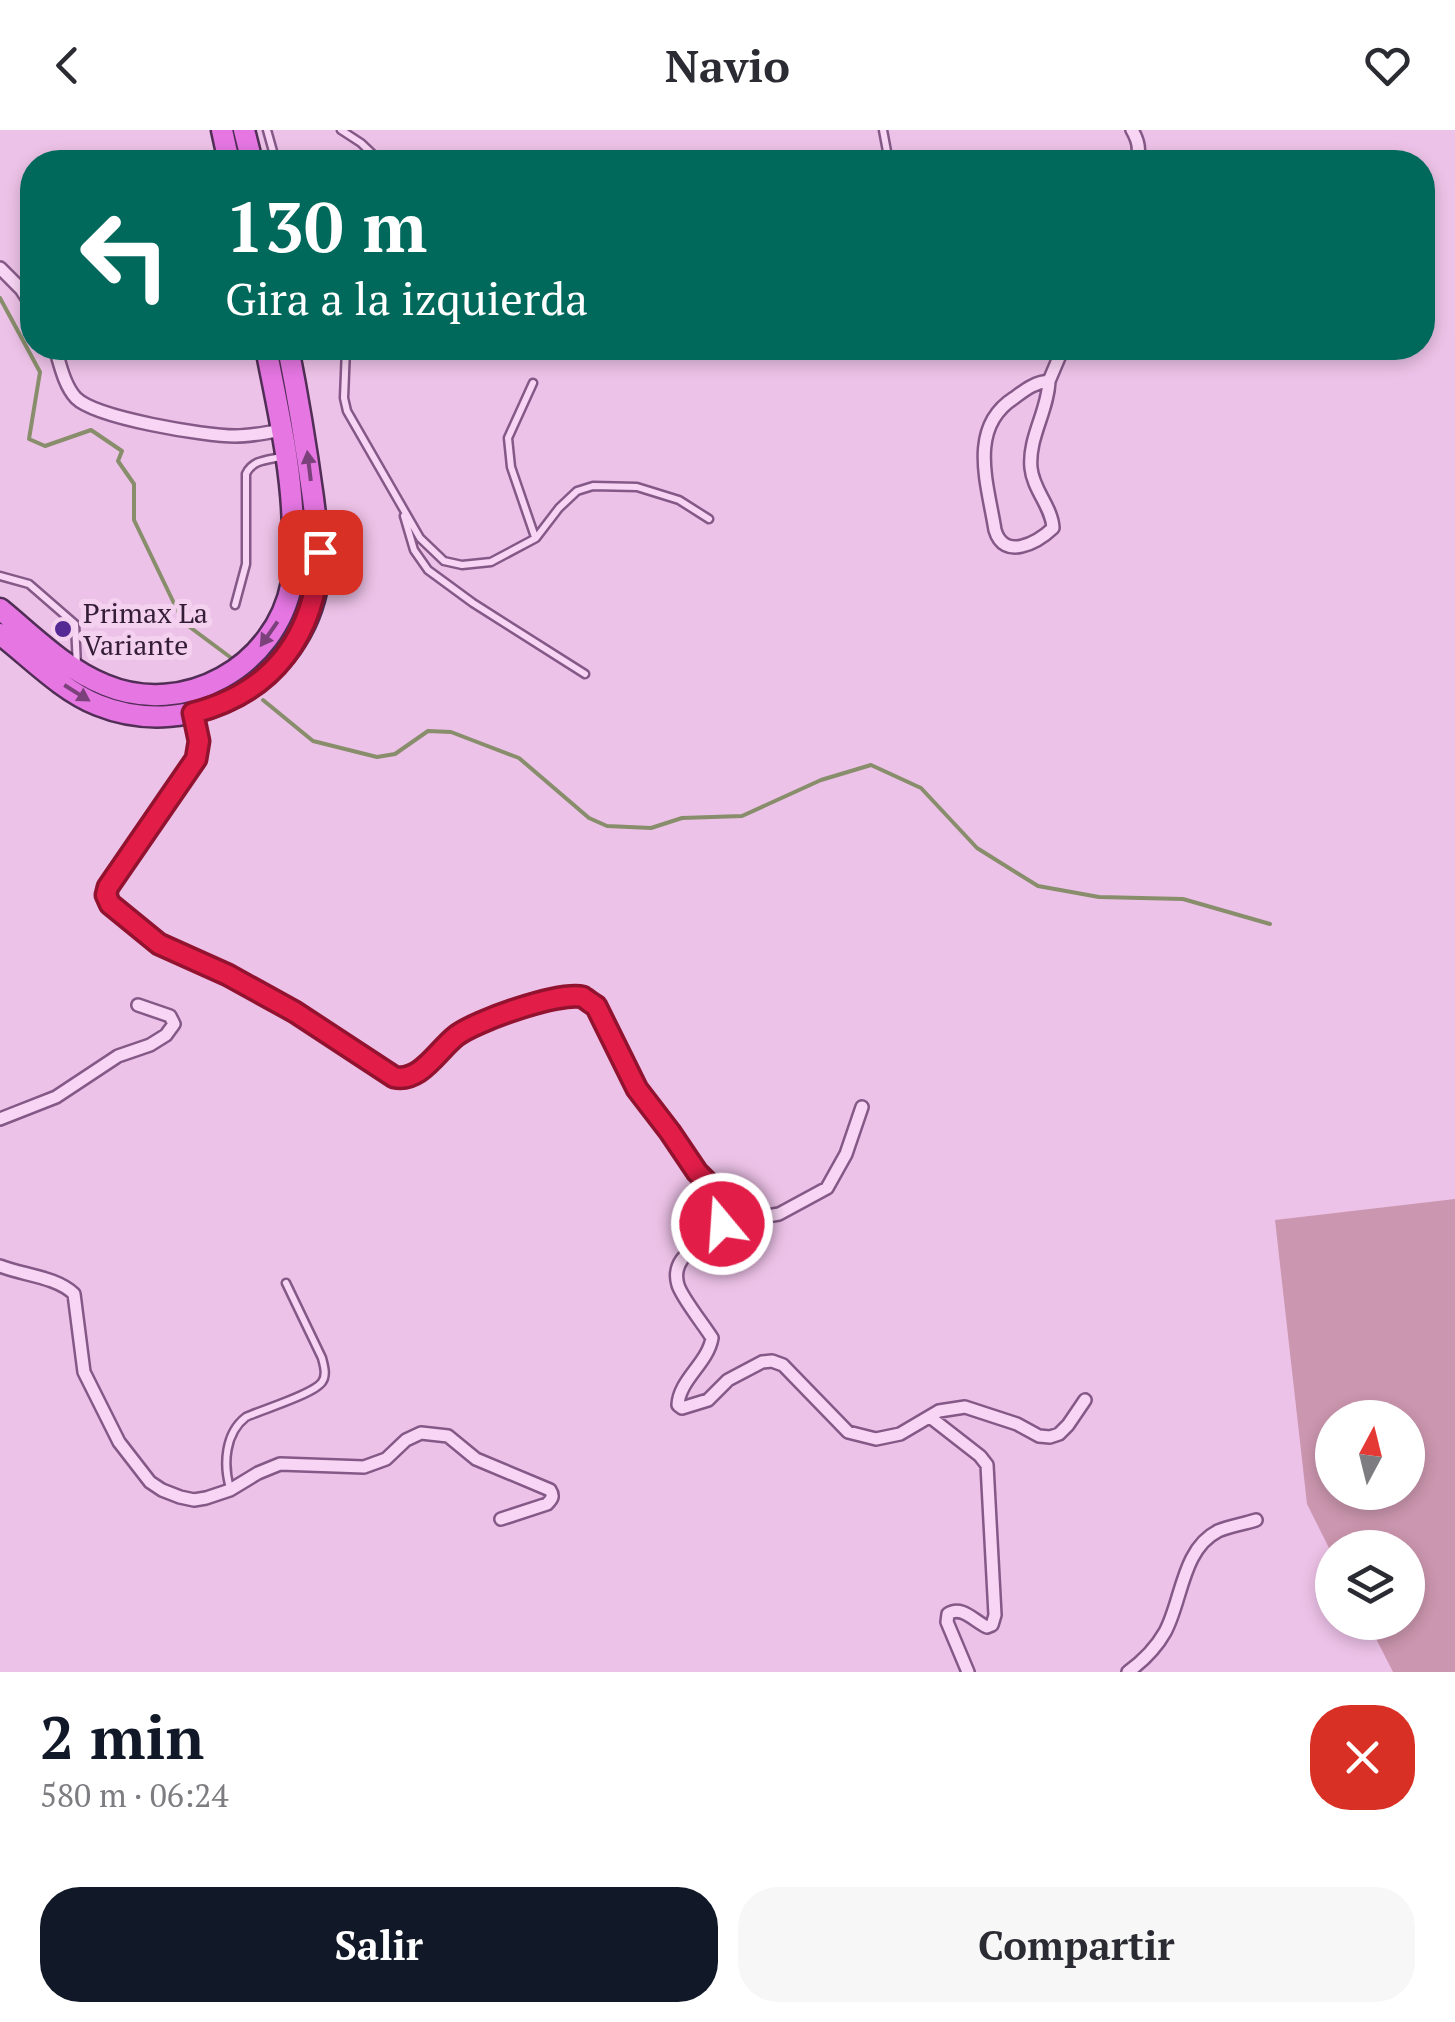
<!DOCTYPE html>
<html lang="es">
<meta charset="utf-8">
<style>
body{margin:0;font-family:"PT Serif",serif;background:#f7f7f7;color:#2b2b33;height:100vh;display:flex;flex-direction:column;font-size:38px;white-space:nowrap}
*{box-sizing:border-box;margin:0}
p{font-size:32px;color:#7c7c81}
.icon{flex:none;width:55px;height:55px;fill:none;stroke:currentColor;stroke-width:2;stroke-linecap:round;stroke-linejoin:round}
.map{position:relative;height:1542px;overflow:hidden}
.details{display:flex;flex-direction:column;background:#fff;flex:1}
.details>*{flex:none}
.top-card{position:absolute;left:20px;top:20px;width:1415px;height:210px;border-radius:40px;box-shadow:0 5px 15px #0003;background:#00695c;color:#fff;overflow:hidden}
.needle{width:65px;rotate:7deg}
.controls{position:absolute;left:1315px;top:1270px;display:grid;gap:20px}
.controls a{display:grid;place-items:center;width:110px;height:110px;border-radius:50%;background:#fff;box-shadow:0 5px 15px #0003;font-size:50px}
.pin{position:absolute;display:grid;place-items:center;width:85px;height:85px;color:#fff;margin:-42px;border-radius:20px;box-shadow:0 5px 15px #0006}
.me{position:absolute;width:110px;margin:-55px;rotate:342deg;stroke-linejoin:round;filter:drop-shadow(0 0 8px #0008)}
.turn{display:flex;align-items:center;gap:35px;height:210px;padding:0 40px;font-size:45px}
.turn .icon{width:130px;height:130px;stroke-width:2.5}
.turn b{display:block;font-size:70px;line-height:85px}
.round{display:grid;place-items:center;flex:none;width:105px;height:105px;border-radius:40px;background:#f7f7f7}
.overview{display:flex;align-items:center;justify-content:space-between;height:170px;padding:0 40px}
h1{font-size:60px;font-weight:700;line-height:75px;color:#111827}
.button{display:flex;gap:20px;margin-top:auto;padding:20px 40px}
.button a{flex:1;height:115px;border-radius:40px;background:#111827;color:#fff;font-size:40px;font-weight:700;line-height:115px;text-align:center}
.button a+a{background:#f7f7f7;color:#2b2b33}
header{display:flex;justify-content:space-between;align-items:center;height:130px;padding:0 40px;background:#fff;font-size:45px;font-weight:700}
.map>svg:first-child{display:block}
.green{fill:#cb96af;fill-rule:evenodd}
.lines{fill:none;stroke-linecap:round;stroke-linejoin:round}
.stream{stroke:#888e6b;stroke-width:4}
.service-casing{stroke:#855987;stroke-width:11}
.minor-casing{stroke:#855987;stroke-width:16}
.trunk-casing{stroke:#502e55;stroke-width:25}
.service{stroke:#f8d5f4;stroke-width:6}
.minor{stroke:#f8d5f4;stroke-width:11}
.trunk{stroke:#e576e2;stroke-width:20}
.oneway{fill:#7b417b}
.route-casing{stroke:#92132f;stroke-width:25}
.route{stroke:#e11d48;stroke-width:18}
.poi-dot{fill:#562a95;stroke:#f5d1f0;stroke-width:4}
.labels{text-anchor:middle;stroke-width:10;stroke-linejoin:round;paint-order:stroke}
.poi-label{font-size:28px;fill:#341d37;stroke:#f5d1f0;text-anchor:start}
</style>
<header><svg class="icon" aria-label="back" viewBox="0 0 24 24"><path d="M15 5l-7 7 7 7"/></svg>Navio<svg class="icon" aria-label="heart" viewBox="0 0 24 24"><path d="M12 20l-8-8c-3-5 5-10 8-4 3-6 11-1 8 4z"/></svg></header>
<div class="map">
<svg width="1455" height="1542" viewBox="0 0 1455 1542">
<rect width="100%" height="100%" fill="#edc2e8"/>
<path class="green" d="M1455,1069v473h-62l-25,-49 40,-1v-74h-76v6l-25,-50 -32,-284zM1332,1288h76v74h-76z"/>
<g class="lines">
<path class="stream" d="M0,168l40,74 -11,67 16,7 46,-16 31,21 -4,10 16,23v36l49,102 51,38
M263,570l50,41 64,16 18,-3 33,-23 23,1 68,26 70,60 18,8 44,2 31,-10 60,-2 79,-36 50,-15 50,23 56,60 61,38 61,11 84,2 87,25"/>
<defs>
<path id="service" d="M267,0l9,32
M341,0l20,13 20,19
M883,0l6,32
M346,218l-2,50 3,13 73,127 24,23 18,4 29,-3 45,-24 23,-30 18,-17 16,-5 44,1 42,13 30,19
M291,225l16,-7
M533,253l-25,55 3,29 24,70
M404,386l10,34 14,20 45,33 112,71
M0,446l29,8 46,40 2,42
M235,475l11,-41v-90c6,-14 21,-14 35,-17
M230,1358c-7,-24 -5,-55 16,-71 15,-7 68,-23 76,-35 5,-7 2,-16 0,-24l-36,-75"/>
<path id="minor" d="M1132,0c6,10 9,22 3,32
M0,138l21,21 11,17
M55,218c5,16 9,37 21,50 20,20 129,38 159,38 16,0 31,-3 47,-6
M1049,251c-1,30 -21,57 -18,87 2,22 21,39 22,60 -16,15 -49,33 -58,2 -7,-45 -28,-102 19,-132 11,-8 21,-16 35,-17l14,-33
M193,583l6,28 -3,18 -89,128 -1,8 3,9 50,40 70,31 66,37 98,65c27,6 43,-26 63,-41 19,-14 104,-46 126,-39 2,1 12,8 14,8l41,84 33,43 27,40 32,32c2,36 -63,41 -51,81 4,13 26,40 34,53 -4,25 -33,42 -34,67l4,3 26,-8 20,-20 34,-18 10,-1 11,4 65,67 28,7 24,-5 39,-23 26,-4 52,17 22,12 11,1 9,-3 9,-9 17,-25
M0,989l56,-22 62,-41 32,-11 16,-10 8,-11 -4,-8 -32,-11
M729,1085l32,2 18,-3 48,-26 19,-34 16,-47
M0,1136c23,9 57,11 74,28l10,78 35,70 31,40 12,8 18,7 14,3 12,-2 24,-8 28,-17 22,-9 84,3 22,-8 20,-19 15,-7 27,3 28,23 74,31c4,6 2,9 -3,14l-46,15
M930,1287l50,39 7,9 8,150 -3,10 -5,2c-13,-6 -25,-22 -39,-13l-1,8 21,50
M1128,1542c15,-11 28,-24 37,-40 17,-31 17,-83 53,-101 11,-5 26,-7 38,-11"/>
<path id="trunk" d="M222,0l7,32
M244,0l8,32
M0,479c33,27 65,60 105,76 79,33 171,-18 187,-103 3,-15 1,-30 1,-46 0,-64 -15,-126 -27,-188
M0,504c31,24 61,56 98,71 94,38 205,-23 220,-124 4,-28 -2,-56 -5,-83 -7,-51 -15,-100 -25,-150"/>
</defs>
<use href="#service" class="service-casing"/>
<use href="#minor" class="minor-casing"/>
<use href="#trunk" class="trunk-casing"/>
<use href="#service" class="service"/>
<use href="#minor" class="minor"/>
<use href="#trunk" class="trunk"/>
</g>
<defs><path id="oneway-solid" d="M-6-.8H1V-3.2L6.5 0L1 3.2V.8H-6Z" transform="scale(2.5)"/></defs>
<g class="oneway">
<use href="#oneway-solid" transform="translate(309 336) rotate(-97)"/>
<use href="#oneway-solid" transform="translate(269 504) rotate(125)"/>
<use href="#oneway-solid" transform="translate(77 563) rotate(32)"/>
</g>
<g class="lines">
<defs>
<path id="route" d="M320,422c-5,82 -45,140 -127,161l6,28 -3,18 -88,128 -2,8 4,9 49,40 69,31 67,37 99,65c26,6 43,-26 62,-41 19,-15 104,-45 127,-39 1,1 11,8 13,9l41,83 33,43 27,40 32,32 1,11 -8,9"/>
</defs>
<use href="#route" class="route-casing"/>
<use href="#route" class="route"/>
</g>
<circle class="poi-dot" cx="63" cy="499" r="10"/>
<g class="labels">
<g class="poi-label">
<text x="83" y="493">Primax La<tspan x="83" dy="32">Variante</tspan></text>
</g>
</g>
</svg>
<div class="controls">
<a><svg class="needle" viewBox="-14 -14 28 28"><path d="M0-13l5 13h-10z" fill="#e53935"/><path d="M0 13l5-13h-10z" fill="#7c7c81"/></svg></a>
<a><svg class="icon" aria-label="layers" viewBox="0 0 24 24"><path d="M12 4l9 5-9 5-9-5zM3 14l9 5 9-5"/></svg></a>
</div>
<div class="pin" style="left:320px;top:422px;background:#d93025"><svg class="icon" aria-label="arrive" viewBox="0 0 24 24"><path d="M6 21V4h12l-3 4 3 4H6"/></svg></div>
<svg class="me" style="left:722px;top:1094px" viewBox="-20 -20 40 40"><circle r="17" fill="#e11d48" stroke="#fff" stroke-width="3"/><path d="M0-11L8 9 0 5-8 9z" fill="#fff"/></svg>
<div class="top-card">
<div class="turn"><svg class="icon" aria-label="left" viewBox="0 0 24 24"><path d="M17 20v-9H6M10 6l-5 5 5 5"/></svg><div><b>130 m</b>Gira a la izquierda</div></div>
</div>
</div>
<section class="details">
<div class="overview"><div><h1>2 min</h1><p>580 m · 06:24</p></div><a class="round" style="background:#d93025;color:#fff"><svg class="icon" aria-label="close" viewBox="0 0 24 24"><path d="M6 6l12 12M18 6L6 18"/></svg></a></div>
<div class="button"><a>Salir</a><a>Compartir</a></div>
</section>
